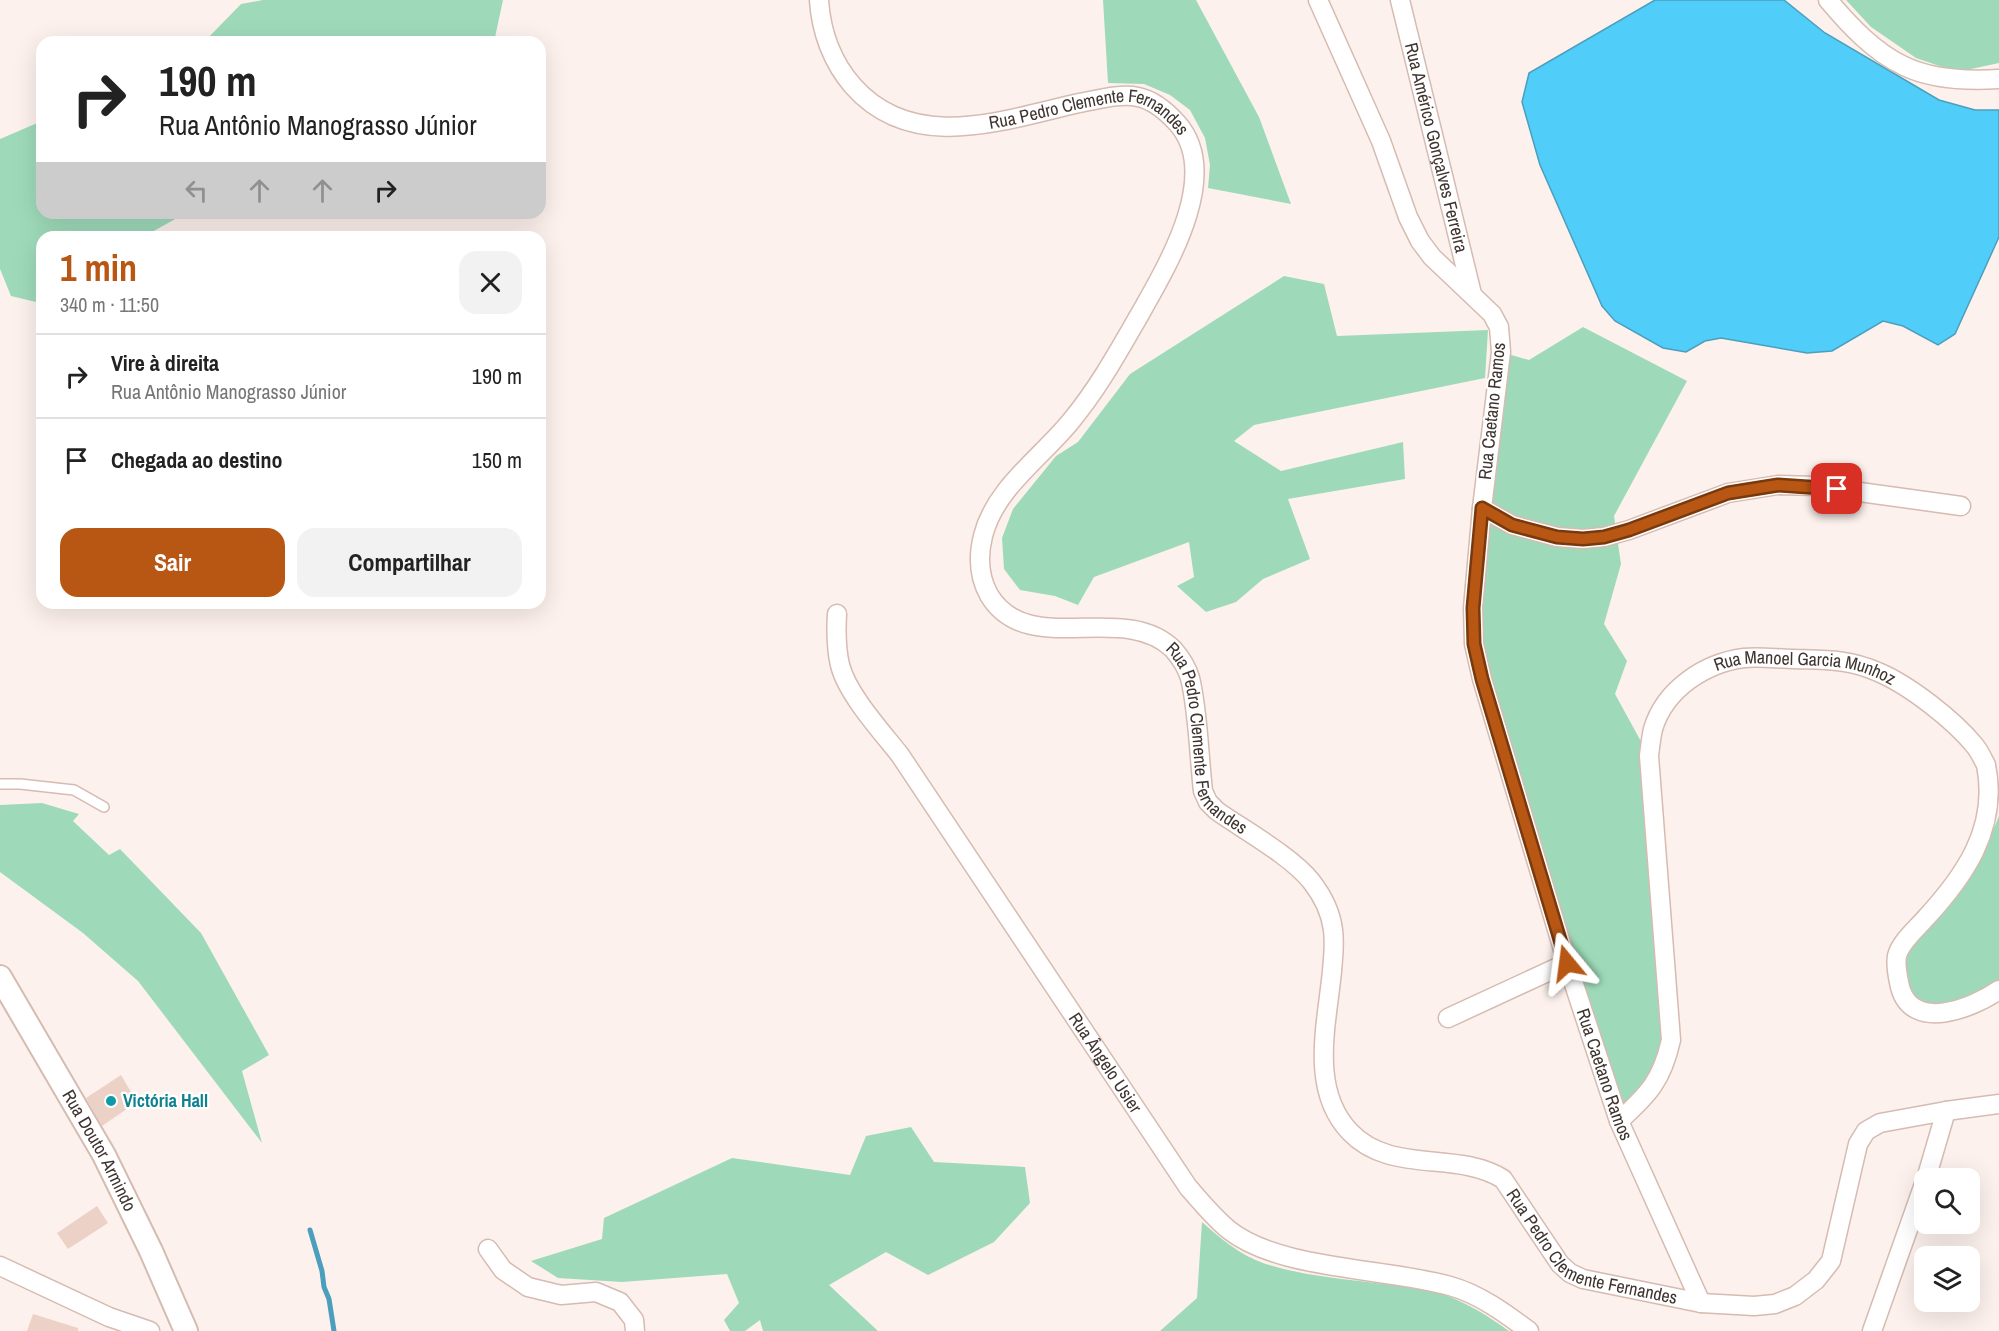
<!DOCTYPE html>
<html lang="pt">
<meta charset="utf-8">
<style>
body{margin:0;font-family:"Archivo Narrow",sans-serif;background:#f2f2f2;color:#222;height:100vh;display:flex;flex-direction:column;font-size:22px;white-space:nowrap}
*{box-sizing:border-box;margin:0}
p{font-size:20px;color:#767676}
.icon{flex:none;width:33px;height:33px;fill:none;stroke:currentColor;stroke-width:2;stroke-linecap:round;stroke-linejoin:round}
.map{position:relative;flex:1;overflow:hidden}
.drawer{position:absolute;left:36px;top:231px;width:510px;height:378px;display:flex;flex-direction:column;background:#fff;border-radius:18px;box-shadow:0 6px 24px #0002}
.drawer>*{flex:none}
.guide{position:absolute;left:36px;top:36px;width:510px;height:183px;border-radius:18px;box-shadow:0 6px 24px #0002;background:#fff;color:#222;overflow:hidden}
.fabs{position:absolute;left:1914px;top:1168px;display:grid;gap:12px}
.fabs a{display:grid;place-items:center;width:66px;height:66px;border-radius:12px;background:#fff;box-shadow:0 6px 24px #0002;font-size:30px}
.pin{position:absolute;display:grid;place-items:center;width:51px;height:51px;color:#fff;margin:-26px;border-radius:12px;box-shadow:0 3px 9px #0006}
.me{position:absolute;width:66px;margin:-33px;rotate:344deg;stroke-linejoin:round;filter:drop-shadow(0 0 4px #0008)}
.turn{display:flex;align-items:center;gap:21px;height:126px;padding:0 24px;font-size:27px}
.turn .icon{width:78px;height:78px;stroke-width:2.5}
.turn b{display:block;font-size:42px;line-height:51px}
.lanes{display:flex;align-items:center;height:57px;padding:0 24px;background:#0003;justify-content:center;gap:30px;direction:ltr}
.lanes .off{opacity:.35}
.round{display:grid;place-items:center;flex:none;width:63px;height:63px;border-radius:18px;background:#f2f2f2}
.headline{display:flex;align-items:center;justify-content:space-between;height:102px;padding:0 24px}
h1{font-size:36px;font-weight:700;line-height:45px;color:#b85714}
.cta{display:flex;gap:12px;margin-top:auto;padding:12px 24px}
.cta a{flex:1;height:69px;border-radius:18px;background:#b85714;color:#fff;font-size:24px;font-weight:700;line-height:69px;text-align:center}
.cta a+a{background:#f2f2f2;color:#222}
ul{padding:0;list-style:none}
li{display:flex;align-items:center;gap:18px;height:84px;padding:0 24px;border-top:2px solid #e0e0e0}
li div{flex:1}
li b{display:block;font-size:22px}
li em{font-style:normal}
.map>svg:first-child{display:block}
.green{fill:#9edab9}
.water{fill:#50cdf9;stroke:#4b9fbd;stroke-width:1.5}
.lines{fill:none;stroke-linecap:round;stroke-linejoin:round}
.stream{stroke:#4b9fbd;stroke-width:5}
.building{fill:#ecd1c6}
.service-casing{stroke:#d6bbb1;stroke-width:12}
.minor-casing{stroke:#d6bbb1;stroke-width:21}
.tertiary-casing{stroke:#d6bbb1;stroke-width:26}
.service{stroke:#fff;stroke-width:9}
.minor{stroke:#fff;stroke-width:18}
.tertiary{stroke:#fff;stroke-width:22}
.route-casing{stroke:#78390d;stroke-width:15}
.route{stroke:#b85714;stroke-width:10}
.culture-dot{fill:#0f9aa8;stroke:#fff;stroke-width:2}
.labels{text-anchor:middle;stroke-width:4.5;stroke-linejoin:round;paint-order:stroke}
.street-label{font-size:18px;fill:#3f3530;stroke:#fff}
.culture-label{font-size:18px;font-weight:bold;fill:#0d838f;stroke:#fff;text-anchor:start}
</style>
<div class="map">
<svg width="1999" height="1331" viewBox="0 0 1999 1331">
<rect width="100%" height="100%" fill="#fdf1ed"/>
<path class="green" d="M263,0h240l-9,42h-290l37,-38z
M1103,0h93l63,117 32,87 -83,-16 2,-23 -5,-27 -15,-28 -20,-15 -26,-11 -36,-1z
M1846,0h153v63l-42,9 -41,-14 -45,-31z
M42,121v92h144l-43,24h-101v62l-6,3 -25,-6 -11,-27v-130z
M1284,276l40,8 13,52 151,-6 -3,48 -231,47 -20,16 47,30 122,-29 2,37 -117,20 22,60 -47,20 -27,23 -30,10 -29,-26 17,-9 -5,-35 -95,35 -16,28 -23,-9 -35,-6 -16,-21 -2,-31 11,-29 43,-53 22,-14 52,-68z
M1583,327l104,54 -73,135 7,48 -17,60 23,37 -12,33 34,62 17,305 -47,60 -145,-477 27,-292 28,8z
M42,803l37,11 -6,7 36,34 11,-6 81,84 68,122 -27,16 20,72 -124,-162 -55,-48 -83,-61v-67z
M1999,816v174l-8,6 -78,13 -16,-54 76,-88 13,-20z
M911,1127l23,35 91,5 5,36 -36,39 -66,33 -42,-23 -57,33 49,46h-115l-3,-11 -15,11h-15l-6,-11 15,-17 -12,-29 -105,8 -64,-4 -27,-17 71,-22 2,-21 128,-60 118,17 16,-39z
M1202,1222c18,16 38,33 61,41 55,18 112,17 168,28 25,5 58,25 78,40h-349l37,-33z"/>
<path class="water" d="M1655,0h129l41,33 114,67 36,10h24v127l-44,97 -17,11 -35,-19 -20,-5 -51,30 -25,2 -86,-15 -16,3 -19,11 -23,-4 -48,-27 -13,-15 -62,-141 -18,-63 7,-29z"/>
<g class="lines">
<path class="stream" d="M310,1230l12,41 2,16 5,12 5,32"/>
</g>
<path class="building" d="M121,1075l16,27 -35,24 -16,-28z
M97,1206l11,17 -40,26 -11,-16z
M33,1314l45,14v3h-51z"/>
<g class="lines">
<defs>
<path id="service" d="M0,784h20l54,6 30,17"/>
<g id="minor">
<path id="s1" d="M819,0c2,31 13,62 34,86 60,68 150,34 226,17 18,-3 41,-10 59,-6 15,3 29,15 39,26 46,51 -10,143 -37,191 -22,38 -41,73 -69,107 -30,37 -76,67 -88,115 -5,20 -4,41 6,59 39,65 134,5 184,54 7,8 14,19 17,29 8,32 9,78 13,113l5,11 9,9c27,19 74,45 94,70 11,14 20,32 22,49 2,14 0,28 -1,41 -5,53 -23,118 18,161 41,43 107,18 153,47l57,85 10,9 13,6 118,24 53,3 21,-2 20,-8 21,-16 15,-19 27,-117 8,-13 14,-8 66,-12 53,-7"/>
<path id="s2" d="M1318,0l63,141 27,76 12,24 12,16 60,57 7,13 2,25 -19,156 -9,100 1,36 8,35 85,284 52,158 82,182"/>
<path id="s3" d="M1400,0l72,294"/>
<path d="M1828,0c21,25 46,52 76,66 29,14 64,15 95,13"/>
<path d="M1482,508l30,17 45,12 26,2 21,-2 25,-7 99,-37 50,-8 38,1 145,20"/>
<path id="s4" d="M837,614c-1,17 -1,34 3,51 7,29 42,67 60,90l288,432c13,15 26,31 41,43 50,40 158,38 221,56 29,8 55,27 79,45"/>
<path d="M1448,1018l119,-55"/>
<path id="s5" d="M1619,1121c30,-27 43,-41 52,-81l-22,-284c1,-9 2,-18 4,-27 12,-40 52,-66 91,-71 16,-2 34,1 50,1 32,1 55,0 84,13 31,13 76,48 97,74 4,5 8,13 11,19 13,64 -23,113 -62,155 -9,10 -24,23 -27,36 -2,10 1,21 3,31 12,46 73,21 99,3"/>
<path d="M1926,1179l20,-68"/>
<path d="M488,1249l15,21 25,17 33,8 35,-3 24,10 14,18 1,11"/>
<path d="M0,1266l109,51 41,14"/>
<path d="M1872,1331l52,-147"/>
</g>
<g id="tertiary">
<path id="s6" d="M0,977l104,178 47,96 35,80"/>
</g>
</defs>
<use href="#service" class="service-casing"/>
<use href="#minor" class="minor-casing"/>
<use href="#tertiary" class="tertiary-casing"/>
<use href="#service" class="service"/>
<use href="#minor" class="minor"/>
<use href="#tertiary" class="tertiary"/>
</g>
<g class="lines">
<defs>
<path id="route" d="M1567,963l-85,-284 -8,-35 -1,-36 9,-100 30,17 45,12 26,2 21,-2 25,-7 99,-37 50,-8 59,4"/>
</defs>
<use href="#route" class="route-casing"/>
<use href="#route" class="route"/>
</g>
<circle class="culture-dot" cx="111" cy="1101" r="6"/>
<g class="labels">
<g class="street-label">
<text dy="6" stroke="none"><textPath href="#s1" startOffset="348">Rua Pedro Clemente Fernandes</textPath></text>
<text dy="6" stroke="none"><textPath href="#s3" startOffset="152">Rua Américo Gonçalves Ferreira</textPath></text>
<text transform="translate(1492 411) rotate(-84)" y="6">Rua Caetano Ramos</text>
<text dy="6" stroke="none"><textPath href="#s5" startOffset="594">Rua Manoel Garcia Munhoz</textPath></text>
<text dy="6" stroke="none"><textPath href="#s1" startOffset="1284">Rua Pedro Clemente Fernandes</textPath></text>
<text dy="6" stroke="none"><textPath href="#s4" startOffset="530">Rua Ângelo Usier</textPath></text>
<text dy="6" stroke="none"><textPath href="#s2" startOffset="1148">Rua Caetano Ramos</textPath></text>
<text dy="6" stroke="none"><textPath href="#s6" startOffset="200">Rua Doutor Armindo</textPath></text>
<text dy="6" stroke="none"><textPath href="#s1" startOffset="2020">Rua Pedro Clemente Fernandes</textPath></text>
</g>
<g class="culture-label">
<text x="123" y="1107">Victória Hall</text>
</g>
</g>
</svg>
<div class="fabs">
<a><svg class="icon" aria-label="search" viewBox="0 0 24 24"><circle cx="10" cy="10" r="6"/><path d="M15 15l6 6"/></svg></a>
<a><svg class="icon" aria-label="layers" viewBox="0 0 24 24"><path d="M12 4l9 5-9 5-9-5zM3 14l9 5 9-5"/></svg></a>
</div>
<div class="pin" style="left:1837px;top:489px;background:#d93025"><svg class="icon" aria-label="arrive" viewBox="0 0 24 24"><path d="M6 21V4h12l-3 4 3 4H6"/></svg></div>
<svg class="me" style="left:1567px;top:963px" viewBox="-20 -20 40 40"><path d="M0-17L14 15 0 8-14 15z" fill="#b85714" stroke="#fff" stroke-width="4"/></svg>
<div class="guide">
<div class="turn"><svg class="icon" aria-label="right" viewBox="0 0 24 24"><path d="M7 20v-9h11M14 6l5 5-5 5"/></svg><div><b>190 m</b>Rua Antônio Manograsso Júnior</div></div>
<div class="lanes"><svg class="icon off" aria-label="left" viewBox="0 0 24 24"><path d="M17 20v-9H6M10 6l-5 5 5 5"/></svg><svg class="icon off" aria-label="ahead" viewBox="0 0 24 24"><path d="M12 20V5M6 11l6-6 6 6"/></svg><svg class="icon off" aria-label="ahead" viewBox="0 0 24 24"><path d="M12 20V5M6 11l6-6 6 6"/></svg><svg class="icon" aria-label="right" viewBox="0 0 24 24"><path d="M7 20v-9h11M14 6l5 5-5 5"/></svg></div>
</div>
<section class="drawer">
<div class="headline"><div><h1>1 min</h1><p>340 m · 11:50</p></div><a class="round"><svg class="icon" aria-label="close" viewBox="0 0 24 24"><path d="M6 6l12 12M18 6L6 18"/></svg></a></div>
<ul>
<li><svg class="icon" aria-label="right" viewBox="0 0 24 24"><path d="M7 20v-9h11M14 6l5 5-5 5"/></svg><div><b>Vire à direita</b><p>Rua Antônio Manograsso Júnior</p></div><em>190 m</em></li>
<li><svg class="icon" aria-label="arrive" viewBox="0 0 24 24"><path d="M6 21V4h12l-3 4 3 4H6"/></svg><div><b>Chegada ao destino</b></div><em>150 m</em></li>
</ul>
<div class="cta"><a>Sair</a><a>Compartilhar</a></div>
</section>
</div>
